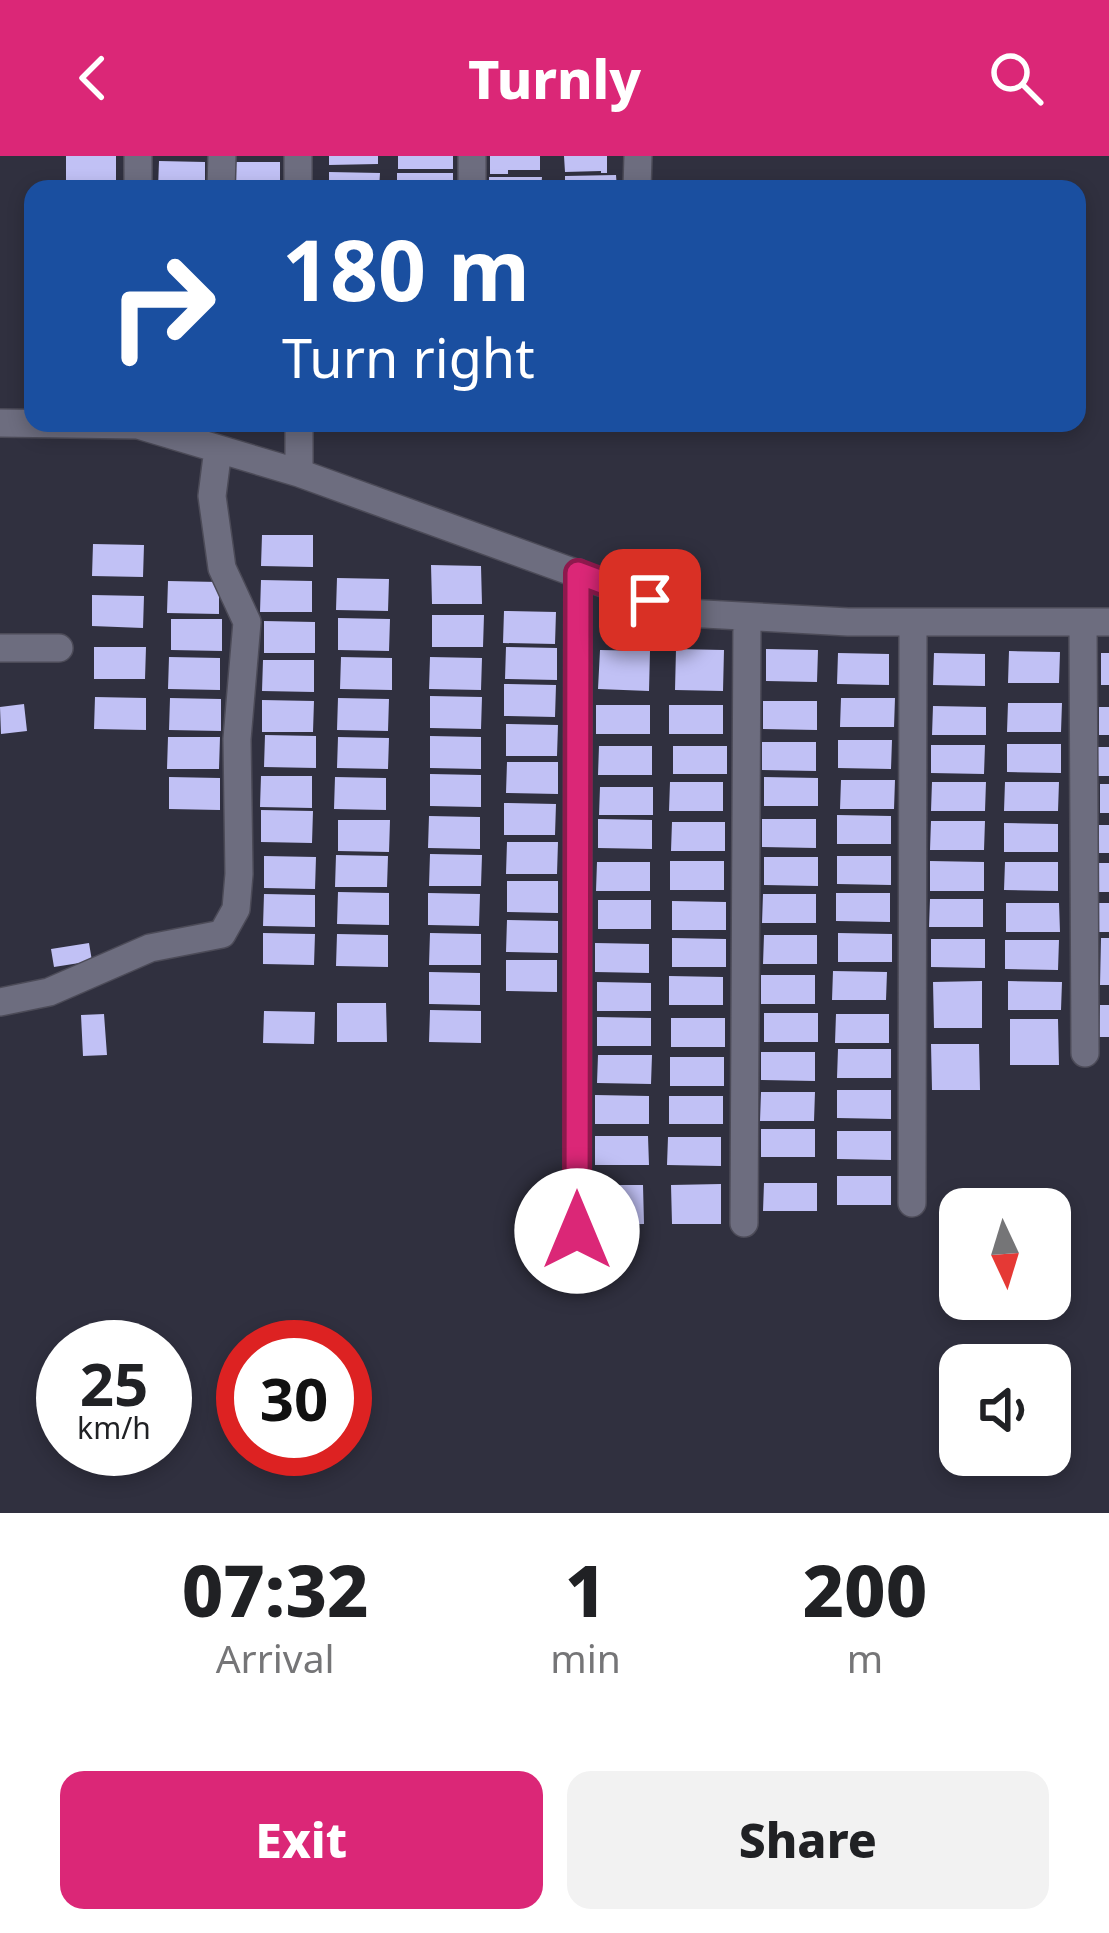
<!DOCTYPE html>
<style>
body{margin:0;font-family:"Noto Sans",sans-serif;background:#f2f2f2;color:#202124;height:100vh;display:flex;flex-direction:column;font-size:45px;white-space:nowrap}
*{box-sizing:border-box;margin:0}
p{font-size:39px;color:#757577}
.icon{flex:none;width:66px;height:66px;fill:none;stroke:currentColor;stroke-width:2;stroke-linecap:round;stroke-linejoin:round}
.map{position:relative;height:1357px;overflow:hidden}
.panel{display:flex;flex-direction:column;background:#fff;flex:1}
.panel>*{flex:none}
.banner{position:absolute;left:24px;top:24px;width:1062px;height:252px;border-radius:24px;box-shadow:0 6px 18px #0003;background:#1a4fa0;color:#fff;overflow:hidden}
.needle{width:78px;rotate:176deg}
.controls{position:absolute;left:939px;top:1032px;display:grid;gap:24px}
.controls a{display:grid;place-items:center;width:132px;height:132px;border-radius:24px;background:#fff;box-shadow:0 6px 18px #0003;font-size:60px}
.speed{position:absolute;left:36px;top:1164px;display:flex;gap:24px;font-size:60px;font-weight:700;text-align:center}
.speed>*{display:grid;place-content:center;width:156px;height:156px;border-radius:50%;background:#fff;box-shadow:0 6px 18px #0003;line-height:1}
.speed small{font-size:30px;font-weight:400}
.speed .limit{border:18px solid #d22;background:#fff;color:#111}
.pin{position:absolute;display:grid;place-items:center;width:102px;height:102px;color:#fff;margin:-51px;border-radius:24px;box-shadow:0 6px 18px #0006}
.me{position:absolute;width:132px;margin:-66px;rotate:0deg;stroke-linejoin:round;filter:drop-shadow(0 0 9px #0008)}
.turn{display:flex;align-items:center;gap:42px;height:252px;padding:0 60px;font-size:54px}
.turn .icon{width:156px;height:156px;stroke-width:2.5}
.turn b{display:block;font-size:84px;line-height:102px}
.eta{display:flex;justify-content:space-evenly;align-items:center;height:204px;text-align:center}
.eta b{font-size:72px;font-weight:800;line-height:84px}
.cta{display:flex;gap:24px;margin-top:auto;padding:24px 60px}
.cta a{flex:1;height:138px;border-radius:24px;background:#db2777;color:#fff;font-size:48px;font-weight:800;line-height:138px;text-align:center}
.cta a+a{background:#f2f2f2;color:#202124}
header{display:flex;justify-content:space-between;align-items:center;height:156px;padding:0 60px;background:#db2777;color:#fff;font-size:54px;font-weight:800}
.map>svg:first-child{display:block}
.building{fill:#c1c1f5}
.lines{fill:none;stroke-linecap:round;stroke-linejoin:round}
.minor-casing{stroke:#4c4b58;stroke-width:30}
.minor{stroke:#6d6d7f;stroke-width:27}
.route-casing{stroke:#8e194d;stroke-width:30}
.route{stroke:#db2777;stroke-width:21}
</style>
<header><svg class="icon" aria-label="back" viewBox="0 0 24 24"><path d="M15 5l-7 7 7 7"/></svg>Turnly<svg class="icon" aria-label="search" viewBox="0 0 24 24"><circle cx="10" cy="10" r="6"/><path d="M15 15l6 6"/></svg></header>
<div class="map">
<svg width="1109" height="1357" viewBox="0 0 1109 1357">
<rect width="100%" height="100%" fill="#30303f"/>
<path class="building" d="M66,0h50v33l-50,-1z
M329,0h49v8l-49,1z
M398,0h55v13h-55z
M490,0h50v14h-32v4h-18z
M564,0h43v17h-6v-2l-36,1z
M159,5l46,1v27h-47z
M232,6h48v27h-48z
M329,16l51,1 -1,16h-50z
M397,17h56v16h-56z
M616,19l1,14h-52v-13z
M489,21h53l-1,12h-52z
M262,379h51v32l-52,-1z
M93,388l51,1 -1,32 -51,-1z
M431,409l50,1 1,38h-50z
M337,422l52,1 -1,32 -52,-1z
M261,424l51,1v31h-52z
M168,425l51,1v32l-52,-1z
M92,439l52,1 -1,32 -51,-2z
M504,455l52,1 -1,32 -52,-1z
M432,459h52l-1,32h-51z
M338,462l52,1 -1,32 -51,-1z
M171,463h51v32l-51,-1z
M264,465l51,1v31h-51z
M94,491h52l-1,32h-51z
M506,491l51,1v32l-52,-1z
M676,493l48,1 -1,41 -48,-1z
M766,493l52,1 -1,32 -51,-1z
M600,494l50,1 -1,40 -51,-2z
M1009,495l51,1 -1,31h-51z
M838,497l51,1v31l-52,-1z
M934,497l51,1v32l-52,-1z
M1101,497h8v32h-8z
M169,501l51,1v32l-52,-1z
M341,501l51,1v32l-52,-1z
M430,501l52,1 -1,32 -52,-1z
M263,504h51v32l-52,-1z
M504,528l52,1 -1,32 -51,-1z
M430,540l52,1 -1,32 -51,-1z
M95,541l51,1v32l-52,-1z
M170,542l51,1v32l-52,-1z
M338,542l51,1 -1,32 -51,-1z
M841,542h54l-1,29h-54z
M262,544l52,1 -1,31h-51z
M763,545h54v29l-54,-1z
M1008,547h54l-1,29h-54z
M24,548l3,27 -26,3 -1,-27z
M596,549h54v29h-54z
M669,549h54v29h-54z
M933,550l53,1v28h-54z
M1099,551h10v28h-10z
M506,568l52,1 -1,31h-51z
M265,579l51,1v32l-52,-1z
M430,580l51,1v32l-51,-1z
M168,581h52l-1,32h-52z
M338,581l51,1 -1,31 -51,-1z
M838,584h54l-1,29 -53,-1z
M762,586h54v29l-54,-1z
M1007,588h54v29l-54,-1z
M931,589h54l-1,29 -53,-1z
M599,590h53v29h-54z
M673,590h54v28h-54z
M1097,591h12v29h-11z
M507,606h51v32l-52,-1z
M430,618l51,1v32l-51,-1z
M261,620h51v32l-52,-1z
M169,621l51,1v32l-51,-1z
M335,621l51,1v32l-52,-1z
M764,621l54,1v28h-54z
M841,624h54l-1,29h-54z
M670,626h53v29h-54z
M932,626h54l-1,29h-54z
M1005,626h54l-1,29h-54z
M1100,628h9v29h-9z
M600,631h53v28h-54z
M504,647l52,1 -1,31h-51z
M261,654l52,1 -1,32 -51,-1z
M837,659l54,1v28h-54z
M429,660l51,1v32l-52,-1z
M598,663l54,1v29l-54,-1z
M762,663h54v29l-54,-1z
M338,664h52l-1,32 -51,-1z
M931,665h54l-1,29h-54z
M672,666h53v29h-54z
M1004,667l54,1v28h-54z
M1099,669h10v28h-10z
M507,686h51l-1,32h-51z
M430,698l52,1 -1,31h-52z
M336,699l52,1 -1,31h-52z
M264,700l52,1 -1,32 -51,-1z
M837,700h54v29l-54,-1z
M764,701h54v29l-54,-1z
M670,705h54v29h-54z
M930,705l54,1v29h-54z
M597,706h53v29h-54z
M1005,706h53v29l-54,-1z
M1099,707h10v29h-11z
M507,725h51v32l-51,-1z
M338,736l51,1v32l-52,-1z
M428,737l52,1 -1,32 -51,-1z
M836,737h54v29l-54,-1z
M264,738l51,1v32l-52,-1z
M763,738h53v29h-54z
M930,743h53v28h-54z
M598,744h53v29h-53z
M672,745l54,1v28h-54z
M1006,747h53l1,29h-54z
M1099,747h10v29h-10z
M507,764l51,1v32l-52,-1z
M263,777l52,1 -1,31 -51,-1z
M430,777l51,1v31h-52z
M838,777l54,1v28h-54z
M337,778l51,1v32l-52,-1z
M764,779h53v29h-54z
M672,782l54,1v28h-54z
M1101,782h8v47h-9z
M931,783h54v29l-54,-1z
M1005,784h54l-1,30 -53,-1z
M89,787l3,18 -38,6 -3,-18z
M595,787l54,1v29l-54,-1z
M506,804h51v32l-51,-1z
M833,815l54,1 -1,28h-54z
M429,816l51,1v32l-51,-1z
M761,819h54v29h-54z
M669,820l54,1v28h-54z
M982,825v47h-48l-1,-46z
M1008,825l54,1 -1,28h-53z
M597,826l54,1v28h-54z
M337,847h49l1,39h-50z
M1100,849h9v32h-10z
M430,854l51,1v32l-52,-1z
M264,855l51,1 -1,32 -51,-1z
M764,857h54v29h-54z
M104,858l3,41 -24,1 -2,-41z
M836,858h53v29h-54z
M597,861l54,1v28h-54z
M671,862h54v29h-54z
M1010,863h48l1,46h-49z
M931,888h48l1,46h-48z
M838,893h53v29h-54z
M761,896h54v29l-54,-1z
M598,899h54l-1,29 -54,-1z
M670,901h54v29h-54z
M837,934h54v29l-54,-1z
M761,936h54l-1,29h-54z
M595,939l54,1v28h-54z
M669,940h54v28h-54z
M761,973h54v28h-54z
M837,975h54v29l-54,-1z
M595,980h53l1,29h-54z
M668,981h53v29l-54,-1z
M837,1020h54v29h-54z
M764,1027h53v28h-54z
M721,1028v40h-49l-1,-39z
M594,1029h49l1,39 -50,1z"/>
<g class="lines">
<defs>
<path id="minor" d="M138,0v33
M298,0v33
M221,33l1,-33
M472,33v-33
M637,33l1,-33
M0,267l138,2 161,48 387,140 162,9h261
M299,317v-50
M1083,466l2,431
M0,492h59
M0,846l49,-10 101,-44 72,-14 14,-25 3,-35 -2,-135 10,-117 -25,-54 -10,-72 6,-47
M912,1047l1,-581
M744,1067l3,-606
M577,1075l1,-658"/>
</defs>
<use href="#minor" class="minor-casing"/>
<use href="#minor" class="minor"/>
</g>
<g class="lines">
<defs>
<path id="route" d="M577,1075l1,-658 72,27"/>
</defs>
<use href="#route" class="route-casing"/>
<use href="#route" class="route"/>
</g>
</svg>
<div class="controls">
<a><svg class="needle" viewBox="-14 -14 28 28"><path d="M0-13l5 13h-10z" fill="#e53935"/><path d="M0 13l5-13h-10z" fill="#757577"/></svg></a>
<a><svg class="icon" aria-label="sound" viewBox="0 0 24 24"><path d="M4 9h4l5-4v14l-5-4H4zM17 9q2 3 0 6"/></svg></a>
</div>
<div class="speed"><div>25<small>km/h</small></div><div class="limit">30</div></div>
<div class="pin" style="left:650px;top:444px;background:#d93025"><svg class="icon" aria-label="arrive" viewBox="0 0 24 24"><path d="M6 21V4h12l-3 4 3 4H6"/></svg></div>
<svg class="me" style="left:577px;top:1075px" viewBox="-20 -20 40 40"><circle r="19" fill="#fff"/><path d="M0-13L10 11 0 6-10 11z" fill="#db2777"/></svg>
<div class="banner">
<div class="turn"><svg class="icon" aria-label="right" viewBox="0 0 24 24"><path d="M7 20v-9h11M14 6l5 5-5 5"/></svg><div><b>180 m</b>Turn right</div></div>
</div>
</div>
<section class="panel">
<div class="eta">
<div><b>07:32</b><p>Arrival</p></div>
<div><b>1</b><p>min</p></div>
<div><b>200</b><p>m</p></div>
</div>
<div class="cta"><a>Exit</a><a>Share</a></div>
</section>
